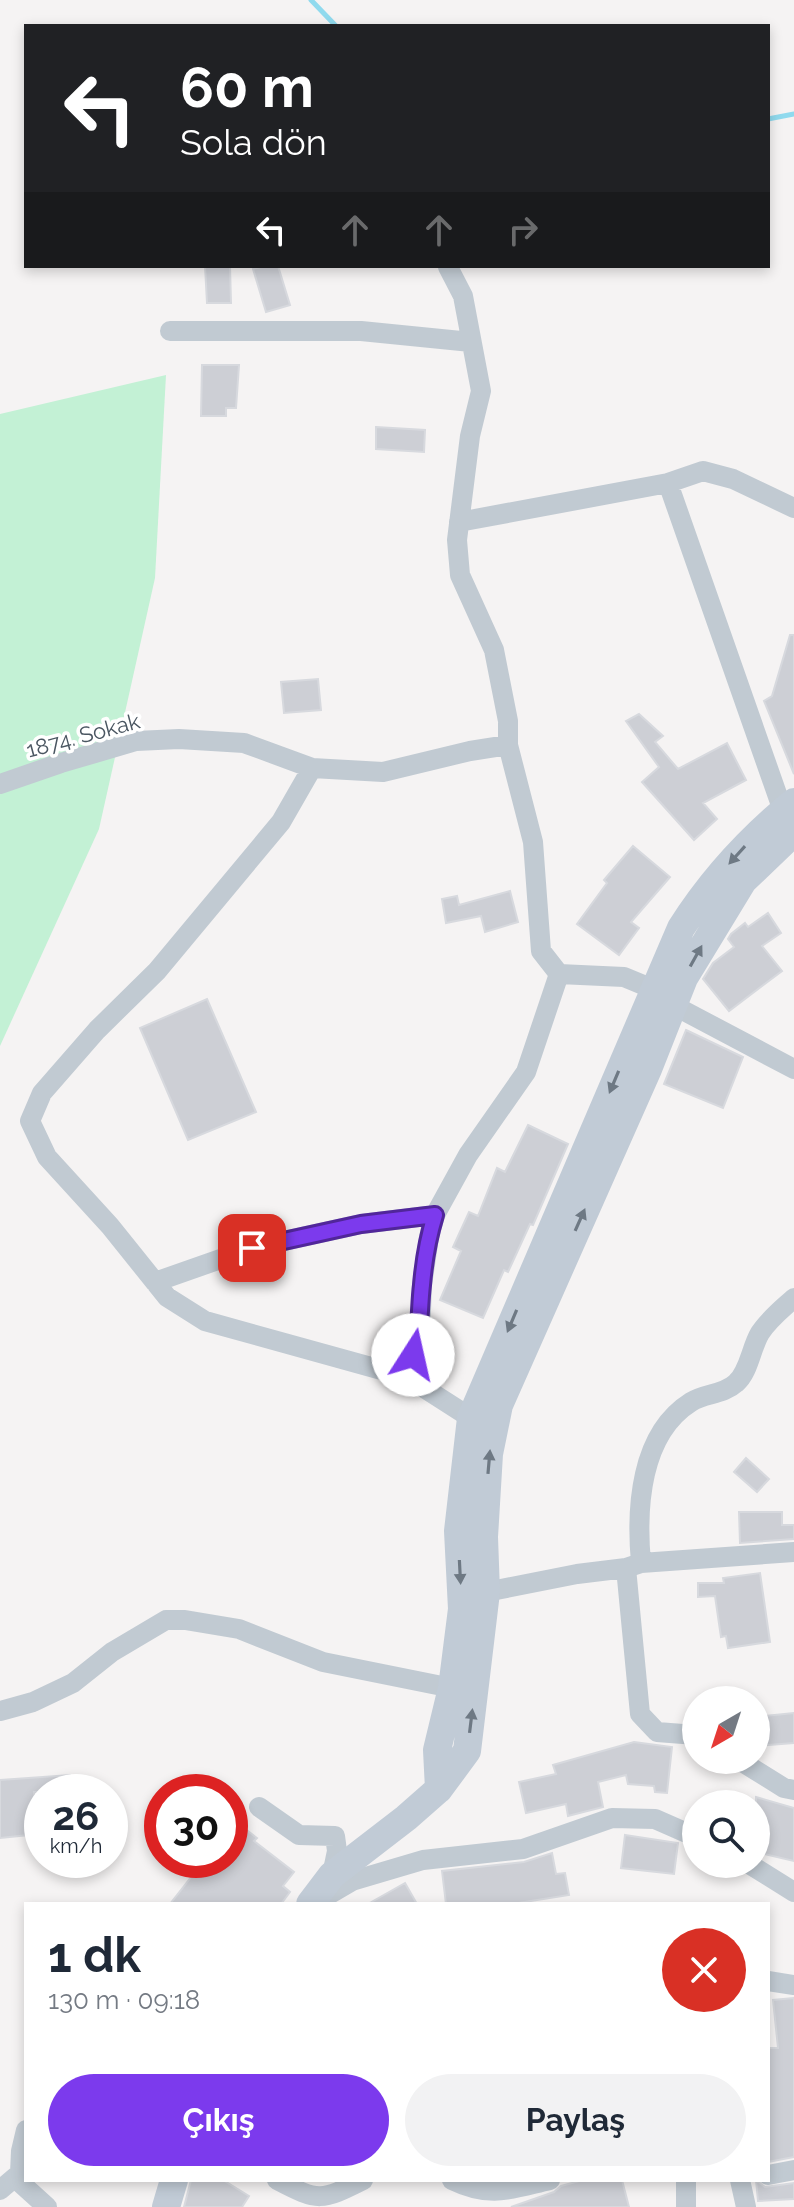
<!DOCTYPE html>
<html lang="tr">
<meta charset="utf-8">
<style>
body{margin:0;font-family:Raleway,sans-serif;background:#f2f2f3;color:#1f2937;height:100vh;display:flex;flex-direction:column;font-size:30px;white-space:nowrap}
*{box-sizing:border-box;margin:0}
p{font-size:26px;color:#747a83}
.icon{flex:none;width:44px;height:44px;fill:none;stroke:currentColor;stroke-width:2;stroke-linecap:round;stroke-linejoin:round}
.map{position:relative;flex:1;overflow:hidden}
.side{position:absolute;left:24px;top:1902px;width:746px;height:280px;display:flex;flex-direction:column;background:#fff;border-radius:0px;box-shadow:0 4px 12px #0003}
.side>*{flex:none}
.guide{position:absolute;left:24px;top:24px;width:746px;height:244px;border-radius:0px;box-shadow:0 4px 12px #0003;background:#202124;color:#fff;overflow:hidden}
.needle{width:52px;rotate:219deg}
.tools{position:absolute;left:682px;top:1686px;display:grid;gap:16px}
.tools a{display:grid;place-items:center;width:88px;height:88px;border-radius:50%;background:#fff;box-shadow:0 4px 12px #0003;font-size:40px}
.speed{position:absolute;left:24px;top:1774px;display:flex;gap:16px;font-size:40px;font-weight:700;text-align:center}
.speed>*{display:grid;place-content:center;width:104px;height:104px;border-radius:50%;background:#fff;box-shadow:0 4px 12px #0003;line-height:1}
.speed small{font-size:20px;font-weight:400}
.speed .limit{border:12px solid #d22;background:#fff;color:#111}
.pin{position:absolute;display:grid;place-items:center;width:68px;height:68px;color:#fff;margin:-34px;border-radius:16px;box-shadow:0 4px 12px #0006}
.me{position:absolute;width:88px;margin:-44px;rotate:10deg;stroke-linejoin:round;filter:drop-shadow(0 0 6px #0008)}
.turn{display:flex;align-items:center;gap:28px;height:168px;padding:0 24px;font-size:36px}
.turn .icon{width:104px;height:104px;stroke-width:2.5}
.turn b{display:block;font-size:56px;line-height:68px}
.lanes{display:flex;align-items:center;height:76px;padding:0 24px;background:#0003;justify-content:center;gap:40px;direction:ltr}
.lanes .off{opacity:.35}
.round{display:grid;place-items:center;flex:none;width:84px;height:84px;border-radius:42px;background:#f2f2f3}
.overview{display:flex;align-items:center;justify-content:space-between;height:136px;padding:0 24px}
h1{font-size:48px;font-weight:700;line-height:60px}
.primary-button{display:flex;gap:16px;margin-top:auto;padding:16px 24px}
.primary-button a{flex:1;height:92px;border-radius:48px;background:#7c3aed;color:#fff;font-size:32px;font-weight:700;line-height:92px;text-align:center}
.primary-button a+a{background:#f2f2f3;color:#1f2937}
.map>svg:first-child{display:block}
.green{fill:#c3f1d5}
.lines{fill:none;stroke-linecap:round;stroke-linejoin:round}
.stream{stroke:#90daee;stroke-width:5}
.building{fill:#cdcfd5;stroke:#d7d9de;stroke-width:2}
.street{stroke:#c1cad2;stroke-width:20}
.secondary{stroke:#c1cbd6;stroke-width:28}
.oneway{fill:#6e7984}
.route-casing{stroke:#51269a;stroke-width:20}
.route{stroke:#7c3aed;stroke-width:14}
.labels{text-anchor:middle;stroke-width:7;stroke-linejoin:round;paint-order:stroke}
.street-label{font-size:22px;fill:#4a5661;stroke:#fff}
</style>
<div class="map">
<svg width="794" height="2207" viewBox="0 0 794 2207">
<rect width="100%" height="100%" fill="#f5f3f3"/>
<path class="green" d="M166,375l-11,203 -56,251 -99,217v-632z"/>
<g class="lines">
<path class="stream" d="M311,0l25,26
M768,119l26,-5"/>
</g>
<path class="building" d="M205,266h25l1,37h-24z
M265,266h13l12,39 -24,7 -13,-43z
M202,365h37l-3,43h-10v8h-25z
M376,427l49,3 -1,22 -48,-3z
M790,635h4v139l-30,-73 8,-5z
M318,679l3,31 -37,3 -3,-31z
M639,714l24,22 -8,6 23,27 49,-26 19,37 -43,23 14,16 -23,21 -52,-58 17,-15 -33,-46z
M633,846l37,31 -39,45 8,6 -20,27 -42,-31 30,-41 -3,-3z
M510,891l8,31 -33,10 -4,-16 -35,7 -4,-24 15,-3 2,9z
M768,913l13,20 -19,13 20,25 -53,40 -26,-32 10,-16 21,-16 -6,-8 3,-5 14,-11 3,4z
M207,999l49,113 -68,28 -48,-112z
M686,1030l57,27 -20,51 -59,-24z
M528,1125l40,19 -35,81 -3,-1 -22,48 -4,-2 -21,48 -43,-18 21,-49 -8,-4 16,-35 9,4 19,-48 8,4z
M746,1458l23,21 -12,13 -23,-20z
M739,1512h43v13h12v14l-54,4z
M760,1573l10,69 -42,6 -2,-12 -5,1 -6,-41 -17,1v-14h26l-1,-5z
M794,1713v30l-38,3v-29z
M634,1742l38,5 -5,46 -12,-1 -1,-6 -26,-2 -2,-9 -28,7 5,25 -35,9 -2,-12 -40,9 -7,-31 37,-8 -3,-9z
M70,1775l1,17h-37l4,42 -38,4v-58z
M756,1797l38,11v53l-38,-9z
M230,1817l27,21 -3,3 40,31 -11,14 7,6 -9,12h-111l25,-32 -2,-2 8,-10h29z
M625,1835l53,8 -4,31 -53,-6z
M552,1853l4,21 9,-1 4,22 -57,9h-66l-4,-33 82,-9z
M405,1883l12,21h-49z
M794,1998v159l-26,5v-114h10l-5,-48z
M191,2180h32l26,16 -7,11h-58z
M583,2180h39l7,27h-118l43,-15 7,-6z
M756,2180l9,7 29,-4v16l-36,2z"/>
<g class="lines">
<path class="street" d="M448,267l15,29 18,95 -11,45 -13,104 3,35 34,75 14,71v24l25,97 8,109 18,23 65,3 29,12
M170,331h191l110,11
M668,483l115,328
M459,522l209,-39 35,-12 30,8 61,29
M312,768l-31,54 -124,149 -60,59 -55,63 -12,28 17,36 63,69 57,71 38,24 202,56 64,41
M0,784l61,-21 75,-22 43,-2 65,4 68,25 71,4 87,-21 38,-6
M673,1005l121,64
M155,1282l97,-34 109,-24 74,-9
M407,1377l13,-43 2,-49 7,-48 6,-22 33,-60 58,-83 33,-98
M641,1563c-5,-55 -1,-129 50,-161 14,-9 32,-7 45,-19 13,-11 15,-35 24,-50 9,-14 22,-24 34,-35
M626,1568l14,146 17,18 39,3
M486,1592l91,-18 49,-6 15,-5 153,-11
M0,1711l33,-9 40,-19 39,-31 54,-32h19l54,9 84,33 129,26
M739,1760l45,28 10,2
M259,1807l40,28 36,1 2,15 -5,24
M749,1864l45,28
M316,1902l36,-21 71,-21 100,-11 89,-31 43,1 41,18
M768,1981l26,4
M768,2175l26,-5
M15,2178l32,29
M277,2180c42,22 44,21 86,0
M452,2180c39,19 59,9 98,0
M686,2180v27
M740,2180l6,27
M0,2190l20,-17 1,-22 5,-21"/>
<path class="secondary" d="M439,1789l-2,-39 15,-62 10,-79 -4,-78 13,-113 210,-490c31,-49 69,-90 113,-126
M310,1904l22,-29 74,-57 33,-29 28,-38 19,-159 -2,-55 5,-83 10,-49 149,-336 36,-91 59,-97 51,-49
M166,2207l8,-27"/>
</g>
<defs><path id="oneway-solid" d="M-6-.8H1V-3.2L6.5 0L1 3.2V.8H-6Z" transform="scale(2)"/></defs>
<g class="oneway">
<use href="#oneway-solid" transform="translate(737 855) rotate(132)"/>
<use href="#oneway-solid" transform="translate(696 956) rotate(-61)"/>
<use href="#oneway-solid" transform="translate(614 1082) rotate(113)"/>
<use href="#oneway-solid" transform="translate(580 1220) rotate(-66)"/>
<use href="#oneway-solid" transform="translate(512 1321) rotate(113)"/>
<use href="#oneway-solid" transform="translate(489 1462) rotate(-85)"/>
<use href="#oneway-solid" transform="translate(460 1572) rotate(87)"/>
<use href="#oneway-solid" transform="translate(471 1721) rotate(-83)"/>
</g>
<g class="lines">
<defs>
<path id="route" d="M252,1248l109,-24 74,-9c-7,23 -11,46 -13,70 -3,25 -1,46 -9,70"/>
</defs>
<use href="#route" class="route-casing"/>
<use href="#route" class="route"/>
</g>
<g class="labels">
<g class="street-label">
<text transform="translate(83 735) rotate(-15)" y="8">1874. Sokak</text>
</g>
</g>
</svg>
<div class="tools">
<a><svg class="needle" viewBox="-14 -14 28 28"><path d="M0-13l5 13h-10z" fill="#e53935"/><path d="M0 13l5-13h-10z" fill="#747a83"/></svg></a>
<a><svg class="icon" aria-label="search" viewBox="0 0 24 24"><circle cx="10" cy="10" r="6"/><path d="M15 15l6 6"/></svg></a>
</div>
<div class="speed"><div>26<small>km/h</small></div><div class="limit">30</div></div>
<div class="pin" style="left:252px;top:1248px;background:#d93025"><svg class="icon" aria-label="arrive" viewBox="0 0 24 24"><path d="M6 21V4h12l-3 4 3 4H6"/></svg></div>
<svg class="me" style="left:413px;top:1355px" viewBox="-20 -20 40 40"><circle r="19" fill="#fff"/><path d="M0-13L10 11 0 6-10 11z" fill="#7c3aed"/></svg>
<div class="guide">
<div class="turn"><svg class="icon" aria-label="left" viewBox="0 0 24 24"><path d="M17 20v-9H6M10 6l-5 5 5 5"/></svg><div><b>60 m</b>Sola dön</div></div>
<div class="lanes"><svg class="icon" aria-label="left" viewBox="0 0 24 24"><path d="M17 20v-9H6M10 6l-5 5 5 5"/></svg><svg class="icon off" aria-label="ahead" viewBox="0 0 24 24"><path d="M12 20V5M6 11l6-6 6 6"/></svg><svg class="icon off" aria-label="ahead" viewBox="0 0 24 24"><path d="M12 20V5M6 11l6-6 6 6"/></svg><svg class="icon off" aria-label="right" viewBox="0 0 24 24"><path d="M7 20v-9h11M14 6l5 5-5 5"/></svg></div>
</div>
<section class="side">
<div class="overview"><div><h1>1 dk</h1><p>130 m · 09:18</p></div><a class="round" style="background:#d93025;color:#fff"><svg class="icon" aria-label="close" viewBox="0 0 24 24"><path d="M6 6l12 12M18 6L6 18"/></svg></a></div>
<div class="primary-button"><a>Çıkış</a><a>Paylaş</a></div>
</section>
</div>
